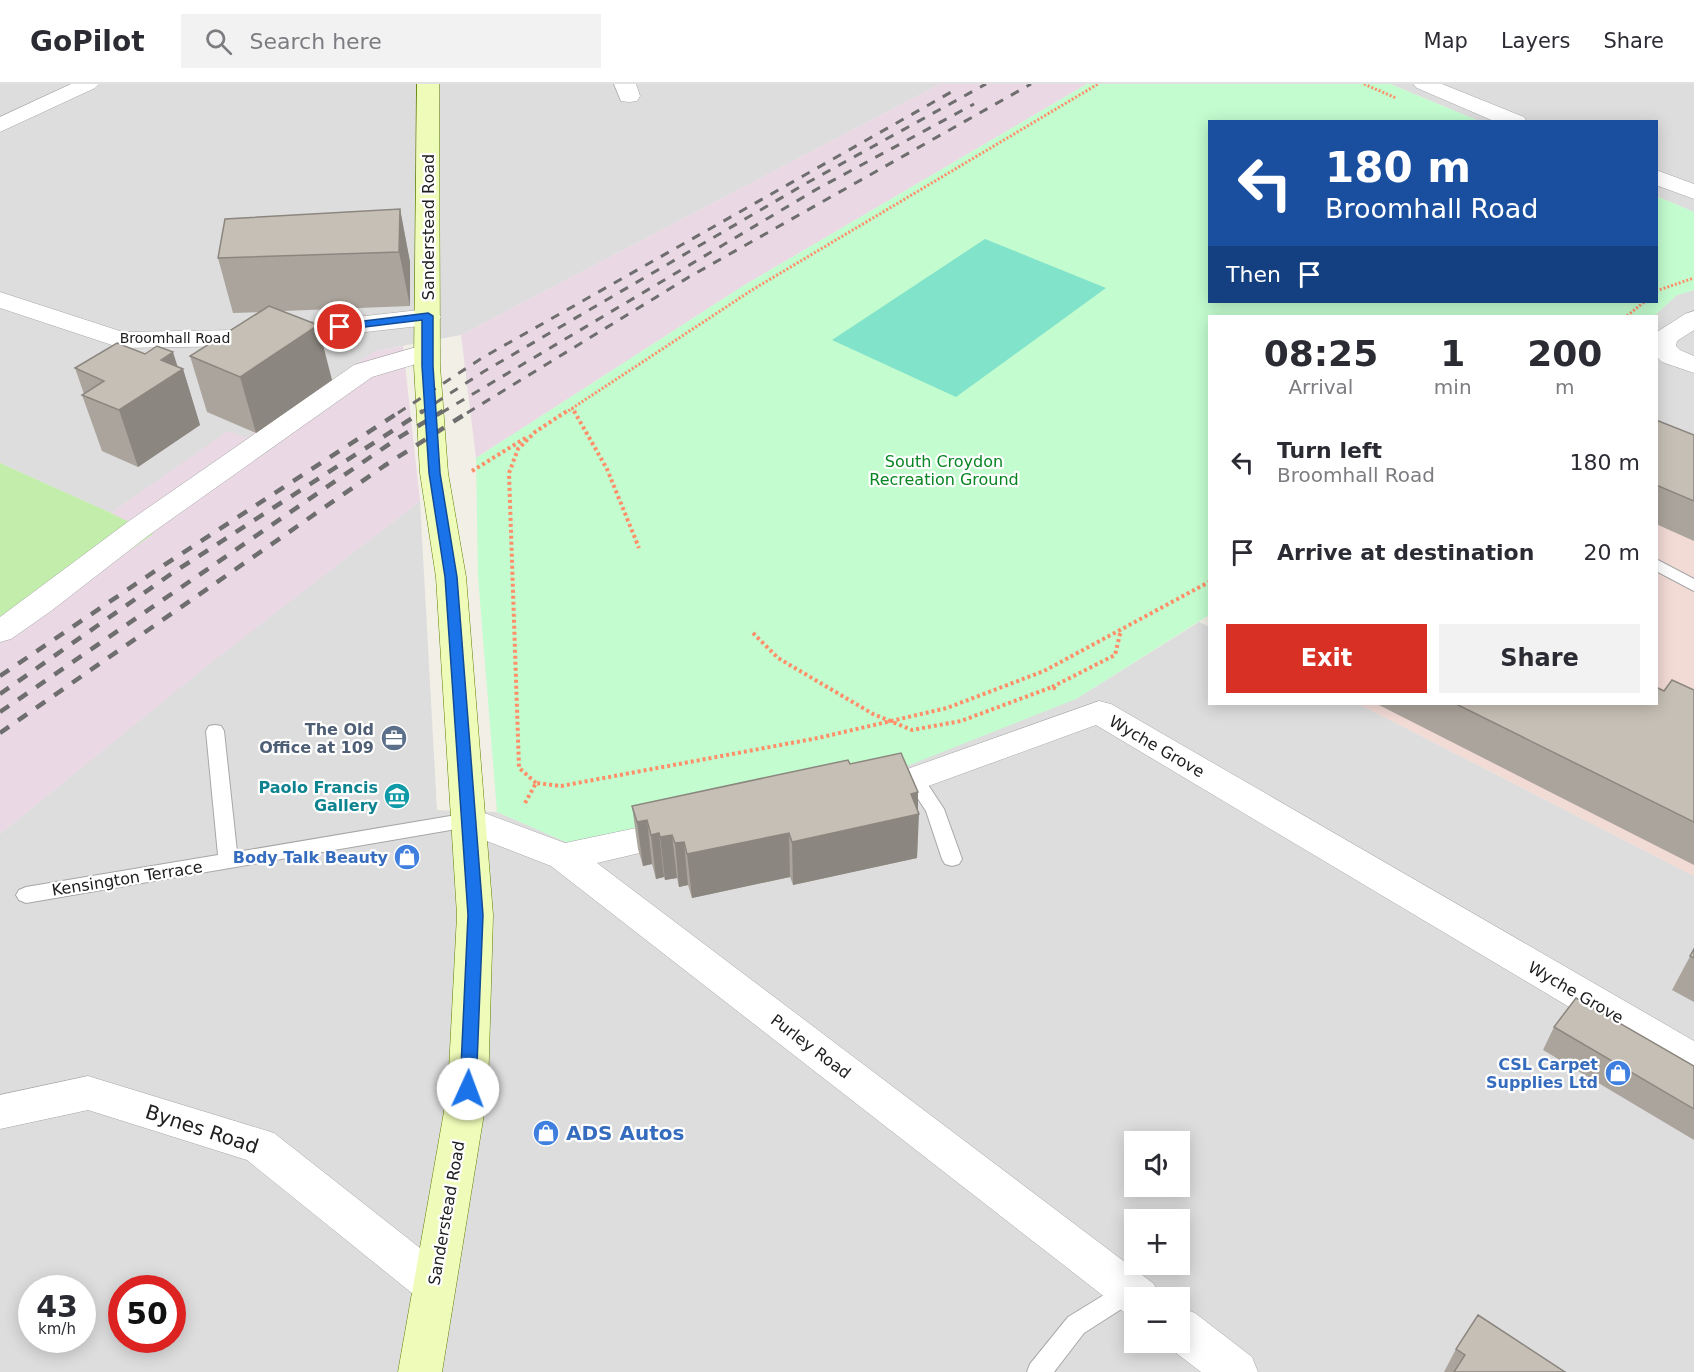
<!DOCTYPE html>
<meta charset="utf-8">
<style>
body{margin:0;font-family:"DejaVu Sans",sans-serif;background:#f2f2f3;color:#2b2b33;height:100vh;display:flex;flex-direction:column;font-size:22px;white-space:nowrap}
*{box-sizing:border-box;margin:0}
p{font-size:20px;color:#7c7c81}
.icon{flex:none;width:33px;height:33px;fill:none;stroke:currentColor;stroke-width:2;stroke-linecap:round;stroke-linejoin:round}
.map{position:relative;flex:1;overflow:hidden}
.details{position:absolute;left:1208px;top:231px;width:450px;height:390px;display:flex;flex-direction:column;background:#fff;border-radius:0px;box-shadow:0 3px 15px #0003}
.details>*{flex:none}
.hud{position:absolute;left:1208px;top:36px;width:450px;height:183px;border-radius:0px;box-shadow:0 3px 15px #0003;background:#1a4fa0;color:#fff;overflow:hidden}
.buttons{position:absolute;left:1124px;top:1047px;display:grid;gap:12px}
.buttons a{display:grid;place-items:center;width:66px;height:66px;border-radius:0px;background:#fff;box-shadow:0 3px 15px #0003;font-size:30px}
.speed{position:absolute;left:18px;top:1191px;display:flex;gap:12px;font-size:30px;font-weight:700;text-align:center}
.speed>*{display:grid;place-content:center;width:78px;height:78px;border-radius:50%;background:#fff;box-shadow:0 3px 15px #0003;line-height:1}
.speed small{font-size:15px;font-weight:400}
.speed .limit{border:9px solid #d22;background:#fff;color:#111}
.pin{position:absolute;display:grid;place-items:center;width:51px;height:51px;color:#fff;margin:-26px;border:3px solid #fff;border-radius:50%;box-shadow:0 2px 6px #0007}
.me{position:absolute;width:66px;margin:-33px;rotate:2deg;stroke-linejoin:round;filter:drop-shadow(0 0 4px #0008)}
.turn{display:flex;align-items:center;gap:21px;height:126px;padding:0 18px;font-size:27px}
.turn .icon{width:78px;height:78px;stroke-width:2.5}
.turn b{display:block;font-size:42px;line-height:51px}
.then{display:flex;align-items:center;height:57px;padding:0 18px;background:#0003;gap:12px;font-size:22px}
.eta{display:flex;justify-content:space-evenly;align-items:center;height:102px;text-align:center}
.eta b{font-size:36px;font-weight:600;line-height:42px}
.action{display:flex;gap:12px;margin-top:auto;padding:12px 18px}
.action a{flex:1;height:69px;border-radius:0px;background:#d93025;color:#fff;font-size:24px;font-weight:600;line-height:69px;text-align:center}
.action a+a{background:#f2f2f3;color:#2b2b33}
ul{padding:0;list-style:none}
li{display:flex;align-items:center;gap:18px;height:90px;padding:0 18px}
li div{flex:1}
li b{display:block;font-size:22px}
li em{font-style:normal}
header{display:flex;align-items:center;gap:36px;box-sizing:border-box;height:84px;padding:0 30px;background:#fff;border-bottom:2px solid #e1e1e2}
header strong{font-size:28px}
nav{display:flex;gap:33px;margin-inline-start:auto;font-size:21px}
.search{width:420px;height:54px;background:#f2f2f3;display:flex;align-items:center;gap:15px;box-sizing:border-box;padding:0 21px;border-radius:0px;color:#7c7c81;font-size:22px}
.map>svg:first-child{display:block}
.residential{fill:#dedddd;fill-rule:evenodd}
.commercial{fill:#f2dad5}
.industrial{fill:#ead8e4}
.grass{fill:#c2edab}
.park{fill:#c3fccf}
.pitch{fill:#82e3cb}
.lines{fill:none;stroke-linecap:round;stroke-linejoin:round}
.lane-casing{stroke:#a7a7a7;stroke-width:2}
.street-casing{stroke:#a7a7a7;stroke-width:1}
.secondary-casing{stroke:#5f7e00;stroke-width:1}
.path-far1{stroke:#ff8e69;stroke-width:3;stroke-dasharray:2 2;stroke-linecap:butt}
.path{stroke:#ff8e69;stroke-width:4;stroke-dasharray:3 3;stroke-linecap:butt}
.lane{fill:#fff;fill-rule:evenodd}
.street{fill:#fff;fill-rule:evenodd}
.secondary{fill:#effcb9;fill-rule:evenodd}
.rail-far1{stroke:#6e6e6e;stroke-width:3;stroke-dasharray:9 9;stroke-linecap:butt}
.rail{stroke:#6e6e6e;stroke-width:4.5;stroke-dasharray:11 11;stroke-linecap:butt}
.wall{fill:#aaa49c}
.shaded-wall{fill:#8b867f}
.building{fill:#c6bfb5;stroke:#8b867f;stroke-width:1.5}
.route{fill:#1a73e8;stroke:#114b97;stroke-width:1.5}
.labels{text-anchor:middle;stroke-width:4.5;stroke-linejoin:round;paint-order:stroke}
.far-street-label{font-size:14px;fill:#202020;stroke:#fff}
.street-label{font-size:16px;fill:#202020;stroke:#fff}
.park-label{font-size:16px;fill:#078523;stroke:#fff}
.service-label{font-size:16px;font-weight:bold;fill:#4e5e75;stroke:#fff;text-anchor:end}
.culture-label{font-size:16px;font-weight:bold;fill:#0d838f;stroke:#fff;text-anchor:end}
.shop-label{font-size:16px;font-weight:bold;fill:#366cbe;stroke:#fff;text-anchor:end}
.near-street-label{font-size:20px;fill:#202020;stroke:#fff}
.near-shop-label{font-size:20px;font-weight:bold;fill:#366cbe;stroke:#fff;text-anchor:start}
</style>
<header>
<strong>GoPilot</strong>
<div class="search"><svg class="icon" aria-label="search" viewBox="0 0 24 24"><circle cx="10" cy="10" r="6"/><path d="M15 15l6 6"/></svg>Search here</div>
<nav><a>Map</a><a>Layers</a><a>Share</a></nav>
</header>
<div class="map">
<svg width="1694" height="1288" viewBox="0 0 1694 1288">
<rect width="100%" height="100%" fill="#f1efe6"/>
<path class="residential" d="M0,0h940l-479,251 -86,16 -119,82 -10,5 -18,-6 -117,81 -111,-50z
M1390,0h304v128l-38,-16v-74l-177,-1z
M1694,206v185l-38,-16v-143h-2l23,-21z
M420,417l17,309 60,2 19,8 560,-121 123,-77 10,5v77h150l335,172v496h-1694v-538l212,-173zM1134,1058h45v44h-45zM1134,1136h45v44h-45zM32,1204h50v52h-50zM122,1204h50v52h-50zM1134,1214h45v44h-45z"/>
<path class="commercial" d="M1656,375l38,16v401l-335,-172h297z"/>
<path class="industrial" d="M940,0h147l-344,202 -267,172 -15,-123z
M403,262l17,155 -208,161 -212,172v-193l152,-106 -41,-22 117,-82 18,7 129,-87z"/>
<path class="grass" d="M0,379l111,50 42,21 -153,107z"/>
<path class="park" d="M1087,0h303l89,37 -270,1v180h447v-106l38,16v78l-17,5 -23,21h-445v299l-133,84 -179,71 -329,73 -71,-31 -19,-236 -2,-118 267,-172z"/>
<path class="pitch" d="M985,155l121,49 -150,109 -124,-57z"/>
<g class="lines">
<defs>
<path id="lane" d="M1656,475l38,20v12l-38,-20z
M215,641l6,1 3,5 13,121 231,-39 7,2 2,5 -2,5 -7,2 -442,76 -7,-3 -3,-5 3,-5 7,-3 192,-32 -12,-124 3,-5z
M914,688l7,2 23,35 18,50 -3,5 -7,2 -7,-2 -3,-5 -16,-48 -21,-32 2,-5z
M1130,1195l8,3 4,8 -4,8h-4v3l-50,32 -30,39h-27l3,-8 38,-47z"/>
<path id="street" d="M71,0h28l-4,4 -95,44v-15z
M614,0h22l4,12 -3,5 -8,1 -8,-1z
M1413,0h29l82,33 3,5h-31l-79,-34z
M1656,86l38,14v15l-38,-14z
M0,208l123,40 118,-2 187,-21 9,3 4,5 -4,5 -9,3 -187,21 -120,2 -121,-40z
M1694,227v19l-17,11 -1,5 4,4 14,6v17l-32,-11 -6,-6 1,-24 28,-18z
M427,260l9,2 4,6 -4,6 -64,19 -223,158 -98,76 -40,28 -11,3v-25l129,-96 225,-156z
M1099,617l12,3 583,337v36l-14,-4 -584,-348 -195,71 -31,7 -12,-3 -5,-9 5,-9 38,-9z
M468,723l97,36 114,-24 12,4 5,9 -5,9 -94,22 557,421 6,14h-26v18l-10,-4 -573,-446 -95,-37 -5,-9 5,-9z
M88,992l186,57 174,137 7,14 -7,14 -15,6 -15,-6 -171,-138 -159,-50 -88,19v-34z
M1179,1223l16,6 57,44 6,15h-57l-38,-29 16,-1z"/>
<path id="secondary" d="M417,0h22l1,282 8,107 18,104 27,338 -5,174 -46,283h-44l50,-283 9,-174 -21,-338 -16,-104 -6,-107z"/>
</defs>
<use href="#lane" class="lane-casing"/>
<use href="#street" class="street-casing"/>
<use href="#secondary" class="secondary-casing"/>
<path class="path-far1" d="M1364,0l32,14
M1656,207l38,-13
M1627,232l17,-14
M572,324l3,5
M565,329l187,-123 346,-206"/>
<path class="path" d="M574,327l33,58 32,79
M472,387l55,-34
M753,549l25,25 95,56 39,16 49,-9 91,-34 6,3
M1052,603l63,-32 6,-25
M536,699l-17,-15 -10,-295 9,-24 17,-17 32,-21
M525,719l11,-20 25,3 257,-48 129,-30 97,-37 165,-89"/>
<use href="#lane" class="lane"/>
<use href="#street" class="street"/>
<use href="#secondary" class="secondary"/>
<path class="rail-far1" d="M398,329l84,-55 471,-267
M420,329l63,-41 322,-188 181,-100
M441,329l376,-224 157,-85
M467,329l222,-136 342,-193"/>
<path class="rail" d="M0,592l158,-107 243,-158
M0,610l171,-120 252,-163
M0,628l398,-274 45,-27
M0,649l384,-267 86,-55"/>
</g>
<path class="wall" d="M400,125l10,53v44l-127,5 49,69 -76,53 -49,-21 -17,-56 70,-44 -27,1 -15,-55z
M145,270l38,15 17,56 -62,42 -36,-16 -20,-56 2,-1 -9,-26z
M1656,336l38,15v106l-38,-17z
M1694,606v175l-317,-161h279l8,-13z
M850,680l68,47 -1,47 -124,27 -3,-8 -98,21 -4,-13 -9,2 -2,-9 -12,2 -1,-3 -8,2 -4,-15 -9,2 -5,-17 -6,-43z
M1694,865v53l-22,-12z
M1554,943l140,39v74l-151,-90z
M1456,1265l109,23h-121z"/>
<path class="shaded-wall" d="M400,125l10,53v44l-11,-54z
M318,241l14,55 -76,53 -16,-56z
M173,268l6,19 4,-2 17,56 -62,42 -19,-57 42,-50z
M918,708v23l1,-1 -2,44 -124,27 -1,-43 119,-48z
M647,736l5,44 -9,2 -6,-44z
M659,749l5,44 -8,2 -5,-44z
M789,749l1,44 -98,21 -5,-44z
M672,751l5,43 -12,2 -5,-43z
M684,758l4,43 -9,2 -4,-44z"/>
<path class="building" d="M400,125l-1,43 -181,6 7,-39z
M269,222l49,19 -78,52 -50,-21z
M117,259l28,11 12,-8 16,6 -12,8 22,9 -64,41 -37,-15 22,-14 -29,-13z
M1656,336l38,15v66l-38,-16z
M1672,596l22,10v132l-238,-118h200v-17l8,4z
M901,669l17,39 -7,2 8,20 -127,28 -3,-9 -102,21 -3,-12 -9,1 -3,-8 -12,2 -1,-4 -8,2 -4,-15 -10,2 -5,-16 216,-46 2,4z
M1694,865v9l-4,-2z
M1576,914l118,68v43l-140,-82z
M1478,1231l87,57h-111l11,-17 -9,-6z"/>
<path class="route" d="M428,229l5,3v50l7,107 17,104 26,338 -7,174 -2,5 -6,2 -6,-2 -2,-5 8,-174 -23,-338 -16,-104 -7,-107v-46l-82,10 -5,-3 5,-3z"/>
<defs>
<symbol id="office-disc" viewBox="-11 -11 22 22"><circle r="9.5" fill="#5c6f8a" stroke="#fff"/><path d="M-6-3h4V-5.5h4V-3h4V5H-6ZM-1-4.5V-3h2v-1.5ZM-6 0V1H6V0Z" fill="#fff"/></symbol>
<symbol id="museum-disc" viewBox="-11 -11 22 22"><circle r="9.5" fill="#0f9aa8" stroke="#fff"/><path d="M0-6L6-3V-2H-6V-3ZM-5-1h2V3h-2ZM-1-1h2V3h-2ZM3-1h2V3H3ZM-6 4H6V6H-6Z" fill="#fff"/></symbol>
<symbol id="shop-disc" viewBox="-11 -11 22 22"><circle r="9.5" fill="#3f7fe0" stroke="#fff"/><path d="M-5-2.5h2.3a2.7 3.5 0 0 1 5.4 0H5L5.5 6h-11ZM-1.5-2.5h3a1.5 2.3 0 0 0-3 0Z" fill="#fff"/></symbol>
</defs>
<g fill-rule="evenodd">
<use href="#office-disc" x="379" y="639" width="30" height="30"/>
<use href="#museum-disc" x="382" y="697" width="30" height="30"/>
<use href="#shop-disc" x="392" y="758" width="30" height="30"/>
<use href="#shop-disc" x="1603" y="974" width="30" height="30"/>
<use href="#shop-disc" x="531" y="1034" width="30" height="30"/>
</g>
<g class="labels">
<g class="far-street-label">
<text x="175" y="259">Broomhall Road</text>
</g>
<g class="street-label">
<text transform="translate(428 143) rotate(-90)" y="6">Sanderstead Road</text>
<text transform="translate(1157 662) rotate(30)" y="6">Wyche Grove</text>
<text transform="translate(127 794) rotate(-9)" y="6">Kensington Terrace</text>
<text transform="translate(1576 908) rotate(30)" y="6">Wyche Grove</text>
<text transform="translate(811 962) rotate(37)" y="6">Purley Road</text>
<text transform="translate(446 1129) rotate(-80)" y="6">Sanderstead Road</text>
</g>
<g class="park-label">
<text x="944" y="383">South Croydon<tspan x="944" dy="18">Recreation Ground</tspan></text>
</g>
<g class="service-label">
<text x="374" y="651">The Old<tspan x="374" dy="18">Office at 109</tspan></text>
</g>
<g class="culture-label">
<text x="378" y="709">Paolo Francis<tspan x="378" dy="18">Gallery</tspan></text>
</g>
<g class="shop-label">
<text x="388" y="779">Body Talk Beauty</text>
<text x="1598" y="986">CSL Carpet<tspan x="1598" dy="18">Supplies Ltd</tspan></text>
</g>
<g class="near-street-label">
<text transform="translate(202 1045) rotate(18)" y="7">Bynes Road</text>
</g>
<g class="near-shop-label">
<text x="566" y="1056">ADS Autos</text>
</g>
</g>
</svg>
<div class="buttons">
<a><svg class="icon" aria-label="sound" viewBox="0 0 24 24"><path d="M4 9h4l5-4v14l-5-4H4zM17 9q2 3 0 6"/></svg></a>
<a>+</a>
<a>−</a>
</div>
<div class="speed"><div>43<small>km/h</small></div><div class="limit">50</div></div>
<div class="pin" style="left:340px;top:243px;background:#d93025"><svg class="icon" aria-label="arrive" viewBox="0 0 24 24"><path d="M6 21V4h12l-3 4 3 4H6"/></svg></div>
<svg class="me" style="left:468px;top:1005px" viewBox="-20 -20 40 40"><circle r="19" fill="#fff"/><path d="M0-13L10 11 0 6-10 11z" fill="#1a73e8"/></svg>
<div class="hud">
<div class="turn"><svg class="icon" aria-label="left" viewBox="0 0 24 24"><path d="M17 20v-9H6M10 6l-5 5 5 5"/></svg><div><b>180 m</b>Broomhall Road</div></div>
<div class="then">Then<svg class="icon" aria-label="arrive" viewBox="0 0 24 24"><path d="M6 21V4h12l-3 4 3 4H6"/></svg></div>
</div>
<section class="details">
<div class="eta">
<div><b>08:25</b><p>Arrival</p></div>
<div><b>1</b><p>min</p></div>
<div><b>200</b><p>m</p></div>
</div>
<ul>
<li><svg class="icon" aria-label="left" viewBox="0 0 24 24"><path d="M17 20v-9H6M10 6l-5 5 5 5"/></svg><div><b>Turn left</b><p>Broomhall Road</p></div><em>180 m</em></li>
<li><svg class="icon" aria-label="arrive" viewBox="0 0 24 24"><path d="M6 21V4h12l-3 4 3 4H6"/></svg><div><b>Arrive at destination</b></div><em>20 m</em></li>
</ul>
<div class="action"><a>Exit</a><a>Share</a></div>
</section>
</div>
